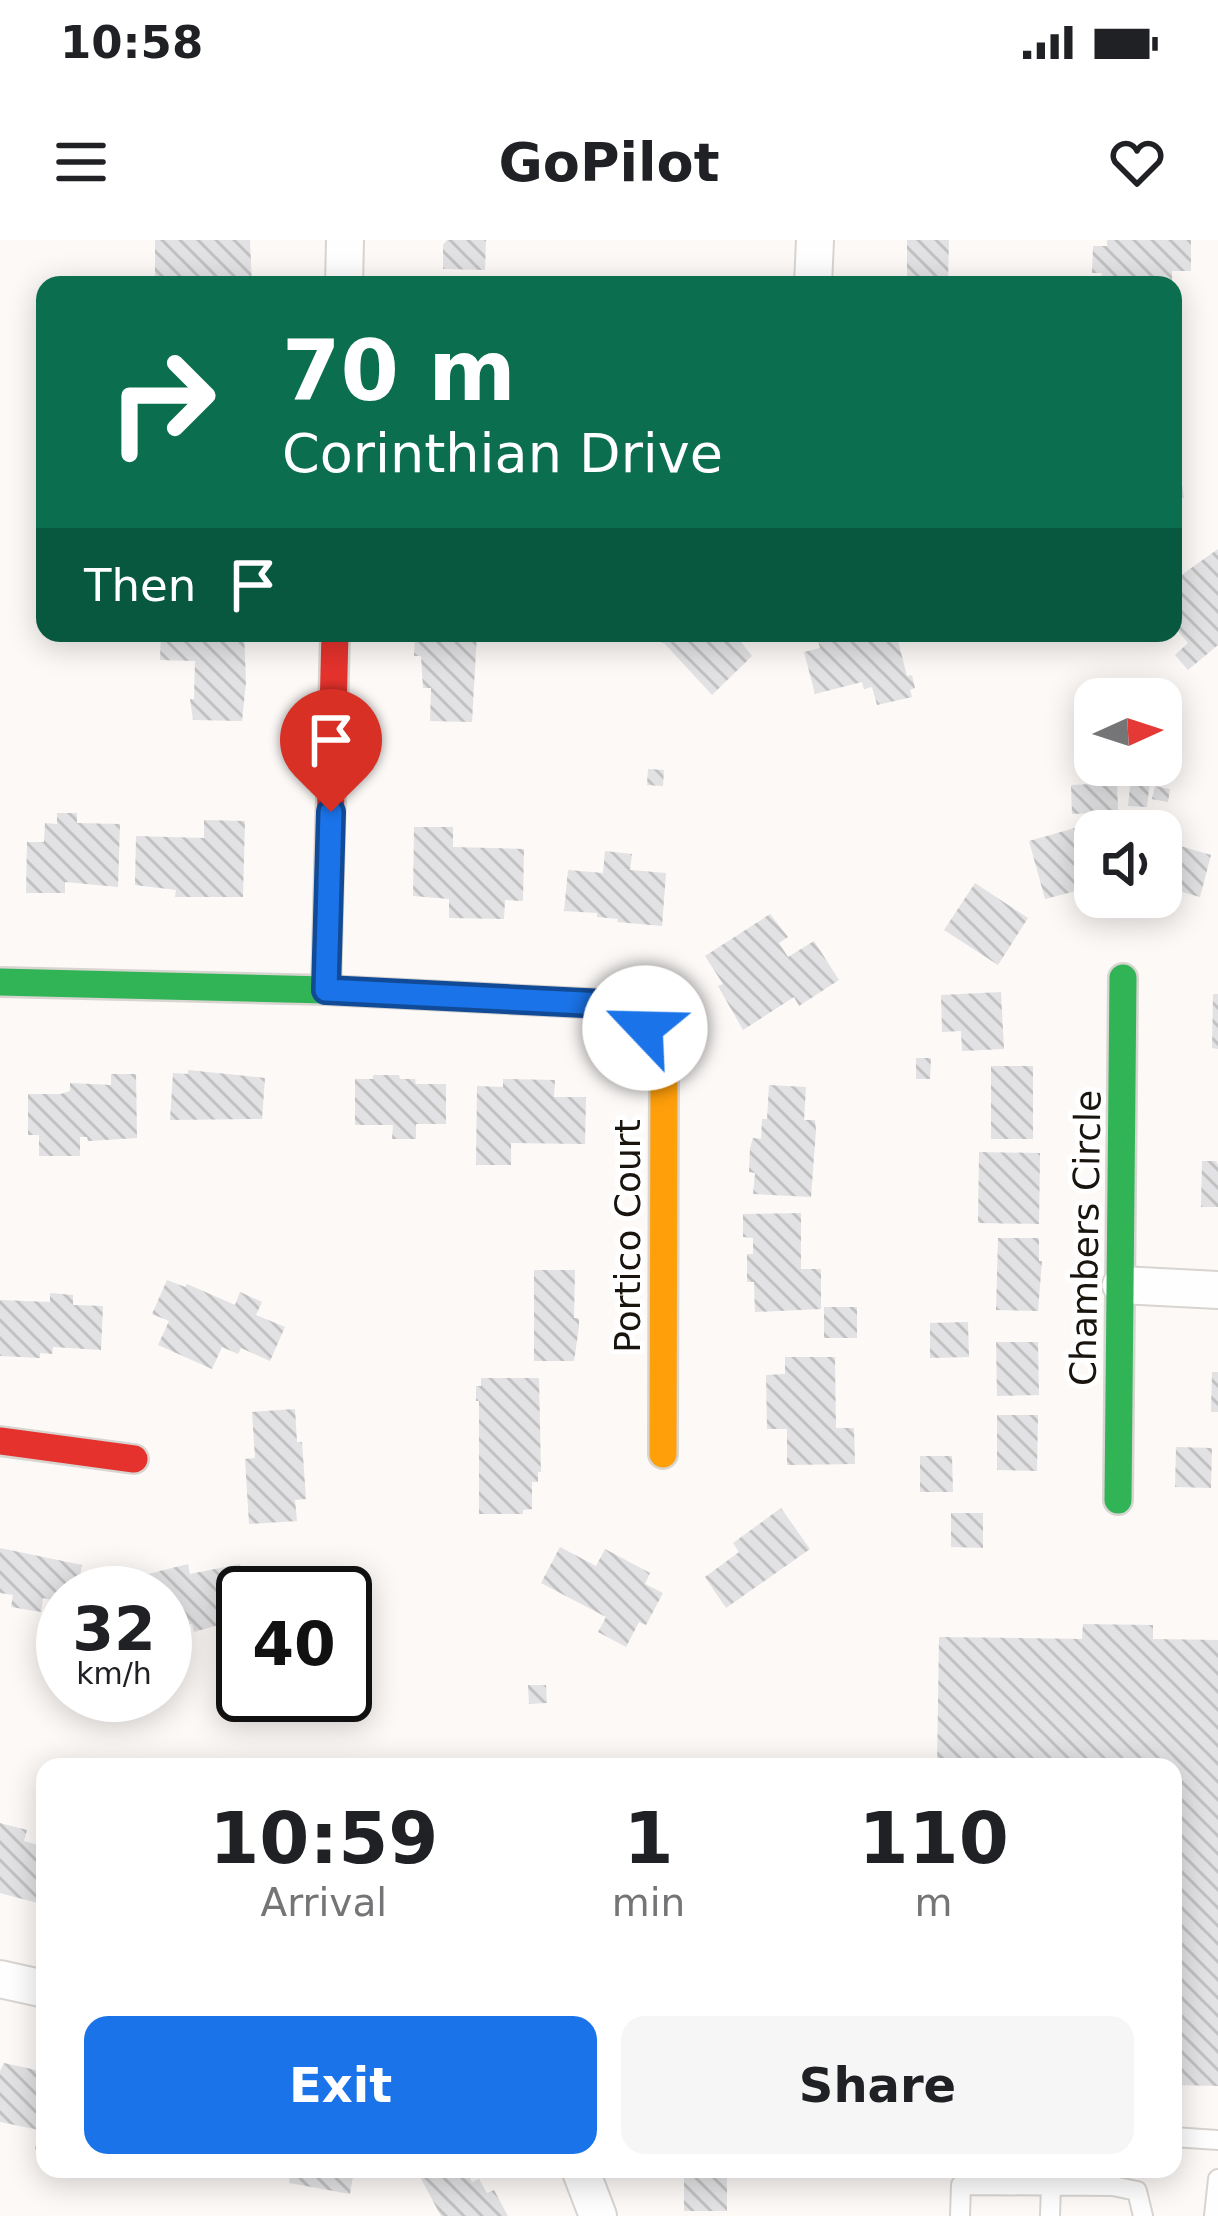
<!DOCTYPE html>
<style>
body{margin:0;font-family:"DejaVu Sans",sans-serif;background:#f6f6f6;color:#202124;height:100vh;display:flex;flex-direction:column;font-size:45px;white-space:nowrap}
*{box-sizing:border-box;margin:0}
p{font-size:39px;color:#757577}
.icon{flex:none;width:66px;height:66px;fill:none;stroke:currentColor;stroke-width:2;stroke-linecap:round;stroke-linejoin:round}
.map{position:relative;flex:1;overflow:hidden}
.side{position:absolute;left:36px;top:1518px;width:1146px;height:420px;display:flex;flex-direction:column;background:#fff;border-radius:24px;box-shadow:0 6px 30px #0003}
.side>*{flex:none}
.guide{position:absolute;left:36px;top:36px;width:1146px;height:366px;border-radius:24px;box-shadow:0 6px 30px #0003;background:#0b6e4f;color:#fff;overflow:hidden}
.needle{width:78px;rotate:87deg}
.tools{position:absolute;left:1074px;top:438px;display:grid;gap:24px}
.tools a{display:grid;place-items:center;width:108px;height:108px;border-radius:24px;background:#fff;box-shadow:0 6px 30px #0003;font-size:60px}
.speed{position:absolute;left:36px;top:1326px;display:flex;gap:24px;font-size:60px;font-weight:700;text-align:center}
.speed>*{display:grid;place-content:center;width:156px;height:156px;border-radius:50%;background:#fff;box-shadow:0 6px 30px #0003;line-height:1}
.speed small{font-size:30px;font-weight:400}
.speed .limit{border:6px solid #111;border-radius:18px;background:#fff;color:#111}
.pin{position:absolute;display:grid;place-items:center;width:102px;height:102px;color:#fff;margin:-123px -51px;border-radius:50% 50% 50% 0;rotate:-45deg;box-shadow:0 0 12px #0007}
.pin .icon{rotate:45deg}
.me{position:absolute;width:132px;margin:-66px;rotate:294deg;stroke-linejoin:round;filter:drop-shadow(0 0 9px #0008)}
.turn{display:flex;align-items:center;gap:42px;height:252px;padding:0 48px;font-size:54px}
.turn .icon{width:156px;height:156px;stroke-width:2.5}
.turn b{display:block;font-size:84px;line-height:102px}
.then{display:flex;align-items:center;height:114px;padding:0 48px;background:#0003;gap:24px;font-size:45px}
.eta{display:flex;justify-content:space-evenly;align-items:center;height:204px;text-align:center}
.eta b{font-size:72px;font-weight:600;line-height:84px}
.primary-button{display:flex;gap:24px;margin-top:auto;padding:24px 48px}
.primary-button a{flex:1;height:138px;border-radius:24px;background:#1a73e8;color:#fff;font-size:48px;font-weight:600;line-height:138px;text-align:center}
.primary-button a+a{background:#f6f6f6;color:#202124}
.status{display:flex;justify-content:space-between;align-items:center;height:84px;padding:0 60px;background:#fff;direction:ltr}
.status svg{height:33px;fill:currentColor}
header{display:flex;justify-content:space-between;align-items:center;height:156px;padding:0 48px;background:#fff;font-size:54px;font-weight:600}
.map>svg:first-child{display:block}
.building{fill:url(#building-back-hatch)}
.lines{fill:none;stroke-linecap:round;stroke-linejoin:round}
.lane-casing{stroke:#d8d4d0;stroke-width:22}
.street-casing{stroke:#d8d4d0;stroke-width:40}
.fast-casing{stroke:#d8d4d0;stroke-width:32}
.slow-casing{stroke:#d8d4d0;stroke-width:32}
.jam-casing{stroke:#d8d4d0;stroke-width:32}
.lane{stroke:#fffefe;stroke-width:18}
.street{stroke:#fffefe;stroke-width:36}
.fast{stroke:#30b455;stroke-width:27}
.slow{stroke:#ff9f0a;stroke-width:27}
.jam{stroke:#e5322d;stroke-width:27}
.route-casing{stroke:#114b97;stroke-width:30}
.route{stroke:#1a73e8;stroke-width:21}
.labels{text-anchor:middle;stroke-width:10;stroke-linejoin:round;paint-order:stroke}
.street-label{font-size:36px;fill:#1a140f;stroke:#fff}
</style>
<div class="status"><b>10:58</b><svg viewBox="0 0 49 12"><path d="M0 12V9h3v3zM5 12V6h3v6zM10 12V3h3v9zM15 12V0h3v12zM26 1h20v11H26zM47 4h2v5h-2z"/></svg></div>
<header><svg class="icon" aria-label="menu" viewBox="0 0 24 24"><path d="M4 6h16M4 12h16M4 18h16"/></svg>GoPilot<svg class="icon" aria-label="heart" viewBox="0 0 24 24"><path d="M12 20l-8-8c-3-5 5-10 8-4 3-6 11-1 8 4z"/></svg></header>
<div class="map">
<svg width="1218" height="1976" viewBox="0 0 1218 1976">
<defs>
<pattern id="building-back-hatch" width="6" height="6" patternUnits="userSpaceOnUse" patternTransform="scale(3)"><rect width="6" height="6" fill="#e2e2e4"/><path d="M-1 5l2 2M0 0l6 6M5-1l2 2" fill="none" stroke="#c1c1c2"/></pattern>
</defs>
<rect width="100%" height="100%" fill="#fcf9f7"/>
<path class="building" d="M155,0h95l2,45h-53v-5l-44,-1z
M447,0h39l-1,30 -42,-1v-24z
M907,0h42l-1,45 -41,-1z
M1107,0h84v31h-19v14h-73l3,-12h-10l1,-27h14z
M675,39h37v6h-37z
M1178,221l6,37h-11v-36z
M1218,309v96l-30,25 -13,-15 13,-12 -15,-18v-44z
M161,393h83l2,49 -4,39 -49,-1 -3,-21h4l1,-38 -35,-1z
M422,393h55l-5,89 -42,-1 1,-33h-8l-2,-32h-7l1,-19h7z
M653,393h81l18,23 -40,39 -47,-51 -12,-5z
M816,393h80l11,43 5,-1 3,13 -5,2 2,7 -35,8 -5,-18 -8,2 -2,-7 -47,12 -11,-42 16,-4z
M648,529l16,1 -1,16 -16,-1z
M1131,538l19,2 -3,27 -19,-1z
M1117,543l1,29 -46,2 -1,-29z
M1155,546l15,3 -2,13 -16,-3z
M57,573h20v10l43,1 -2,63 -53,-5v11h-39l1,-51h17l1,-19 12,1z
M204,580l41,1 -2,76h-68l1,-7 -41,-5 1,-49 68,2z
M1082,586l5,17 8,-2v45l-50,13 -16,-58z
M414,587h39v20l71,2 -1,52 -18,-1 -1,19 -55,-1v-19l-36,-3z
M1161,595l11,3 -2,5 41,12 -11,42 -39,-11z
M605,611l27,3 -2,16 36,3 -4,53 -45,-4 1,-3 -21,-2v-4l-33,-2 4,-41 35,3z
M975,643l53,35 -30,47 -54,-35z
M770,674l18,23 -9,6 9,14 26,-16 25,39 -40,26 -5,-9 -51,33 -25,-44 5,-2 -18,-28z
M1001,752l3,57 -42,2 -1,-20 -19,1 -1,-37z
M1213,754h5v55l-6,-1z
M916,818h15l-1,21h-14z
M991,826h42v73h-42z
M188,830l77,8 -3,41 -92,1 3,-47 15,1z
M111,834h25l1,64 -49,3 -1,-4h-7v19h-41v-21h-11v-41h33l9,-3v-8l41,2z
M373,835h26l1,4h15l1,5h30v40h-30v15h-24l1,-14h-38v-46h18z
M503,839l52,1 -1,17h32l-1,47 -74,-1v22h-35l1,-79 26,1z
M769,845l37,2 -2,33h11l1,10 -5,67 -58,-3 2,-21 -6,-1 1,-24 3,-10 8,1 1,-20h5z
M979,912l61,1 -1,71 -61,-1z
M1202,921h14l2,4v42h-17z
M801,973v56h20v40l-66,3 -1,-30h-7v-28h6v-16l-10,-1v-23z
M998,998h41v23h3l-4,50 -42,-1z
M534,1030h41l-1,48h5v9l-5,34h-40z
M167,1040l18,7 2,-3 48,21 5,-13 22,10 -6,13 29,12 -15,34 -29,-13 -3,6 -16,-7 -10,22 -54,-24 11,-24 -17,-7z
M50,1053l23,2v10l30,1 -2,44 -48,-3 -1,7 -12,-1v5l-40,-2v-56l50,2z
M824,1067h33v31h-33z
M968,1082l1,35 -39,1v-35z
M996,1102h42l1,53 -42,1z
M785,1117h50l1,71h18l1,36 -68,1v-36h-20l-1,-54 19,-1z
M1212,1132h6v40h-7z
M481,1138h58l2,94h-3v10h-6v27l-9,1v4h-44v-113h-3v-15h5z
M295,1169l2,33h5l4,57 -11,1 2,21 -48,3 -4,-65 10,-1 -3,-46z
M997,1175h41l-1,56 -40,-1z
M1176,1207l36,1 -1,40 -36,-1z
M920,1216h32l1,36h-33z
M781,1268l29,41 -84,59 -21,-31 34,-25 -6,-9z
M951,1273h32v35l-32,-1z
M560,1307l36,19 9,-17 45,24 -5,11 18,9 -17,32 -7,-3 -13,25 -28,-15 8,-15 -65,-34z
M0,1308l82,17 -5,28h-14v9l-20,-4 -2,14 -30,-5 2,-12 -13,-2z
M188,1324l2,10 50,-10 6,29 -3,25 -49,14 -2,-8 -27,5v-36h-47l-2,-11z
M1083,1384l70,1v14l65,1v446l-45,-1v-318h-236l2,-130 143,2z
M345,1385l16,12 -16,22z
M528,1445h18l1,18 -18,1z
M0,1583l27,7 -3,11 21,6v58l-45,-12z
M4,1823l36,8 -1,5 6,2v73l-10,-2 4,-19 -39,-8v-51z
M262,1929h92l-4,25 -61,-11 1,-7z
M429,1929h46l-8,3 5,10 7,-3 8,14 7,-3 14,26h-67l-22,-41z
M684,1929h58l1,8h-16v34h-43z"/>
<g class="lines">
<defs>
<path id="lane" d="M1173,1897l45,3
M961,1945l152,1 24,5 6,25
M960,1976l1,-31 12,-16
M1050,1976l1,-31
M1214,1976l4,-37"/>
<path id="street" d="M344,45l1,-45
M813,45l2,-45
M1121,1045l97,5
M0,1739l45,10
M580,1929l18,47"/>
<path id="fast" d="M0,742l326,8 278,14 21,10 22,19
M1118,1260l5,-522"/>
<path id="slow" d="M647,793l17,31 -1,390"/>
<path id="jam" d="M326,750l9,-357
M0,1201l134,18"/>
</defs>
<use href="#lane" class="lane-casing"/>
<use href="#street" class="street-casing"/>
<use href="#fast" class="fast-casing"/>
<use href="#slow" class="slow-casing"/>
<use href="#jam" class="jam-casing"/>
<use href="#lane" class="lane"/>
<use href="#street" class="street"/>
<use href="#fast" class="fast"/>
<use href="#slow" class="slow"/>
<use href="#jam" class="jam"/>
</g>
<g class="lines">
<defs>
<path id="route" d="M331,572l-5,178 278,14 22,8 19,16"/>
</defs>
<use href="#route" class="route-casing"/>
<use href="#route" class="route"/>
</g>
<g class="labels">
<g class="street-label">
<text transform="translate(627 996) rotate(-90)" y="13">Portico Court</text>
<text transform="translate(1085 998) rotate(-89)" y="13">Chambers Circle</text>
</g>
</g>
</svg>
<div class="tools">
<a><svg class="needle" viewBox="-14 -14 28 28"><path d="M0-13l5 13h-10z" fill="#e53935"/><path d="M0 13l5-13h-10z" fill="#757577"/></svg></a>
<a><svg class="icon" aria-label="sound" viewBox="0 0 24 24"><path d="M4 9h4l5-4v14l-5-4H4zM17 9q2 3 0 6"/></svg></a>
</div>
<div class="speed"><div>32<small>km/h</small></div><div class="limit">40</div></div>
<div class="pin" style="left:331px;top:572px;background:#d93025"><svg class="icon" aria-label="arrive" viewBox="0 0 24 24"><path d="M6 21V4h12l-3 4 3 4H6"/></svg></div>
<svg class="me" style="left:645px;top:788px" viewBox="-20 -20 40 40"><circle r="19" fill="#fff"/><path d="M0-13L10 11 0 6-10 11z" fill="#1a73e8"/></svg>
<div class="guide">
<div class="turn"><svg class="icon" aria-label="right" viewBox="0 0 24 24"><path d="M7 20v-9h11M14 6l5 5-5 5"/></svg><div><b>70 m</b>Corinthian Drive</div></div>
<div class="then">Then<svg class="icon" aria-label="arrive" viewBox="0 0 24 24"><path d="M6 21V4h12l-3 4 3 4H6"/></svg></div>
</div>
<section class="side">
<div class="eta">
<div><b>10:59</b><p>Arrival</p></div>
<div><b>1</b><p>min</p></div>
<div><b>110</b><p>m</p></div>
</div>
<div class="primary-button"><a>Exit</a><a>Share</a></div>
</section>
</div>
